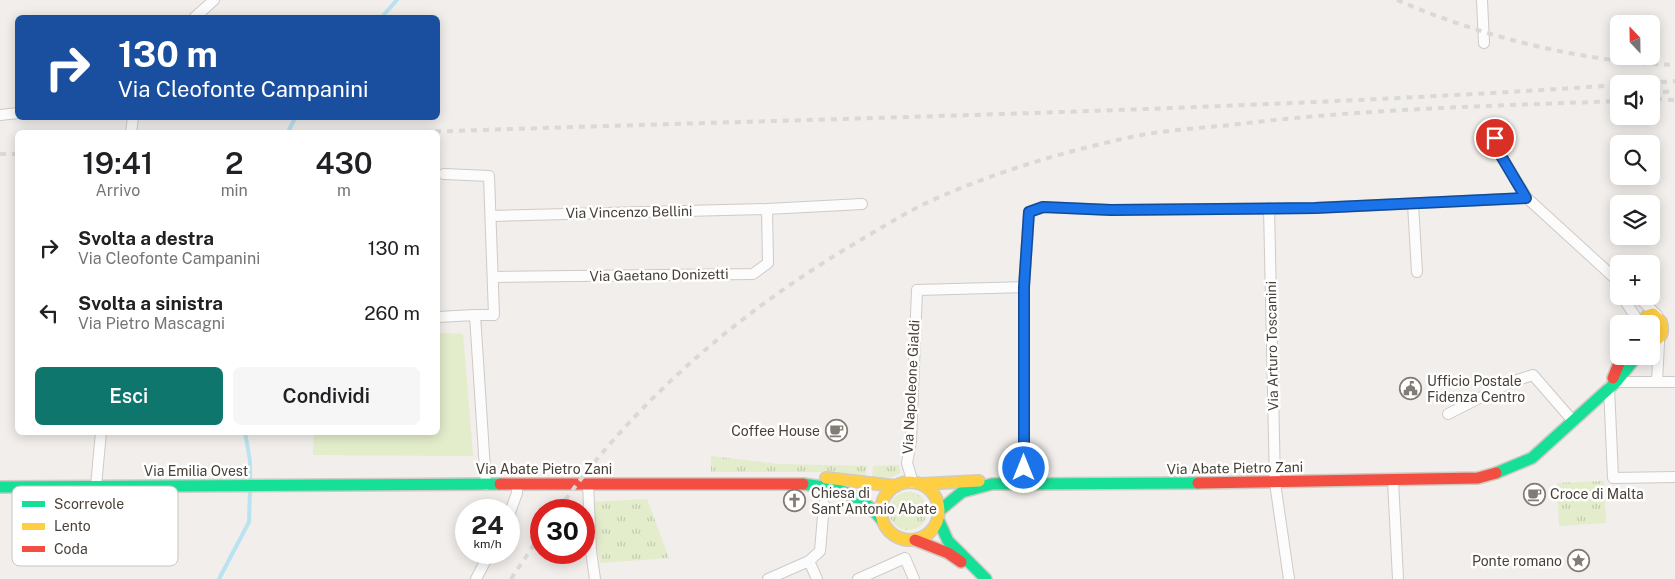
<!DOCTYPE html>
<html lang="it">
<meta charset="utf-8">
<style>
body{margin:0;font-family:"Public Sans",sans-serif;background:#f6f6f6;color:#202124;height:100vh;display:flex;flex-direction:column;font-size:19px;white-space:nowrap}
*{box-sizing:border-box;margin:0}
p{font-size:16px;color:#757577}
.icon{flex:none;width:28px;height:28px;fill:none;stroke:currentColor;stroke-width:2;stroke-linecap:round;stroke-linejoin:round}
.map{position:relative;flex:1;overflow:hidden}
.sheet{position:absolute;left:15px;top:130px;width:425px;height:305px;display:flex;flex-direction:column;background:#fff;border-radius:8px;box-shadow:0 2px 12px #0003}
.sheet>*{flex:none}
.top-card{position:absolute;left:15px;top:15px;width:425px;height:105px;border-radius:8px;box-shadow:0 2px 12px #0003;background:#1a4fa0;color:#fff;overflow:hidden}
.needle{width:32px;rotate:338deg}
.fabs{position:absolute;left:1610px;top:15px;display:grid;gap:10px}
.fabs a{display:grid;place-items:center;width:50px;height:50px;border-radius:8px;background:#fff;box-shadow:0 2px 12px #0003;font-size:25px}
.speed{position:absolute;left:455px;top:499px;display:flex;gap:10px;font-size:25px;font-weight:700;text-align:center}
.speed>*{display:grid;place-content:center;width:65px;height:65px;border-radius:50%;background:#fff;box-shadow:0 2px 12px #0003;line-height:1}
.speed small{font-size:12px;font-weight:400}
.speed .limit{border:8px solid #d22;background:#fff;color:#111}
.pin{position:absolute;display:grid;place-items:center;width:42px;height:42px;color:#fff;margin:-21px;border:2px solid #fff;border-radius:50%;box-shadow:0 1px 5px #0007}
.me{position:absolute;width:55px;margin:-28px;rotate:0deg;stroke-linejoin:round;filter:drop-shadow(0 0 4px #0008)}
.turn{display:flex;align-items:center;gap:18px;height:105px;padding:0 20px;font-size:22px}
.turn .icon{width:65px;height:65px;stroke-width:2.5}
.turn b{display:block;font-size:35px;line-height:42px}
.eta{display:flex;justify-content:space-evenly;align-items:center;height:85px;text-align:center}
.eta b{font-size:30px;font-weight:600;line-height:35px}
.primary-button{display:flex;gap:10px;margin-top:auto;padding:10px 20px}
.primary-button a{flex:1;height:58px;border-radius:8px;background:#0f766e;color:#fff;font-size:20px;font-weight:600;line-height:58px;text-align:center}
.primary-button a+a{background:#f6f6f6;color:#202124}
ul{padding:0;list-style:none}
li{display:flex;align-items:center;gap:15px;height:65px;padding:0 20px}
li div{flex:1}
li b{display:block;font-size:19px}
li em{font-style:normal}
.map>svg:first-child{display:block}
.grass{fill:url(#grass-tufts)}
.pitch{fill:#e3eccb}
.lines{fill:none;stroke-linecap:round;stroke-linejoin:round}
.stream{stroke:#bae2f1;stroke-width:4}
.street-casing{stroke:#cecac7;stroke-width:12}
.fast-casing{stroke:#d1cac2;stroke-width:14}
.slow-casing{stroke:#d1cac2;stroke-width:14}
.jam-casing{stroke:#d1cac2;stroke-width:14}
.street{stroke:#fdfcfc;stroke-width:10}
.fast{stroke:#16e098;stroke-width:11}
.slow{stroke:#ffcf43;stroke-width:11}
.jam{stroke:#f24e42;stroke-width:11}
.rail{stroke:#d9d9d8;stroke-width:4;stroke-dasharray:6 6;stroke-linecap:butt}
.route-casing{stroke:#114b97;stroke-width:12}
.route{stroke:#1a73e8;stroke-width:9}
.labels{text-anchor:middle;stroke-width:5;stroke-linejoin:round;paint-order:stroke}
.street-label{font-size:14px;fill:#483f36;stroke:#fff}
.poi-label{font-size:14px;fill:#483f36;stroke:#fff;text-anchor:start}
.key{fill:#fff;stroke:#c8c5c3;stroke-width:1}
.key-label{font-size:14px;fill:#483f36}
</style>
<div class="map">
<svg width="1675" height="579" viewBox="0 0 1675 579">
<defs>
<pattern id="grass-tufts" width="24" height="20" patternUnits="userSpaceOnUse" patternTransform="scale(1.25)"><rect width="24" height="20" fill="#e3eccb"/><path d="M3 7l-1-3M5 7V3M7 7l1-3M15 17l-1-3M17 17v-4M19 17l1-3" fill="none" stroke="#c4cbaf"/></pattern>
</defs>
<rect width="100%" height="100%" fill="#f1eeeb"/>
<path class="grass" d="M711,456l67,8 89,2 -2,12 -30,-6h-124z
M899,465l1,8 -8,4 -20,2 1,-13z
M1604,481l2,42 -47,3 -2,-43z
M889 511a19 19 0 1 1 38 0a19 19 0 1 1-38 0Z
M647,499l22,59 -69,5 -6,-31 -1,-30z"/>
<path class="pitch" d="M438,333l25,1 10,122 -160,-1 1,-22 124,-1z"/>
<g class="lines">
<path class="stream" d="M381,18l16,-18
M288,132l7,-14
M245,432l5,29v21
M219,579l30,-57 1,-33"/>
<defs>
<path id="street" d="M1482,0l2,43
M194,18l20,-18
M0,115l18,-2
M1494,126l3,23 30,49 92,84
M131,132l2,-14
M444,174l45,2 5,139h-19l11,170
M1413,204l4,68
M1269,208l6,275 14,96
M492,216l275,-7 95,-5
M493,277l260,-3 15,-11 -1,-54
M1622,296l18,28
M1637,296l20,19
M438,317l37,-2
M1616,382h59
M1657,382l2,-40
M1609,387l4,91 62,-1
M1448,414l63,-32 22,-7 40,46
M1393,480l5,99
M913,483l-6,-20 4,-22 6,-151 107,-3
M588,484l3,67 4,28
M1024,485v-198l5,-75 14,-5 68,3 204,-2 212,-10
M96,486l5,-54
M509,515l8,-22v-9
M809,561l8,18
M476,579l14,-27
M768,579l41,-18 11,-10 4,-47
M858,579l47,-21 9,21"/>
<path id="fast" d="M1496,473l36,-15 84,-76 21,-26
M803,484c34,4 56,8 79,36
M0,487l500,-3
M939,511l23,-19 30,-8 206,-1
M938,519l10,22 38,38"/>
<path id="slow" d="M1641,324l6,-8 6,-2 8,8c3,10 1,17 -10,20
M826,478l70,8
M881 511a29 29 0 1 1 58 0a29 29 0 1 1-58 0Z
M921,484l58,-3"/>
<path id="jam" d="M1613,378l9,-22
M1198,483l280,-5 18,-5
M500,484h303
M915,540l33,13 13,9"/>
</defs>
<use href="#street" class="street-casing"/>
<use href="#fast" class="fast-casing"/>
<use href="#slow" class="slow-casing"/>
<use href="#jam" class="jam-casing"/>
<use href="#street" class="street"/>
<use href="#fast" class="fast"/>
<use href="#slow" class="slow"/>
<use href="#jam" class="jam"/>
<path class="rail" d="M1397,0c86,37 184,62 278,65
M1637,84l38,-3
M1651,93l24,-2
M1656,99l19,1
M423,132c398,-14 798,-20 1196,-47
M0,154h18
M558,510c80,-113 186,-202 306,-272 25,-15 51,-31 78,-42 62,-27 128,-46 194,-60 31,-6 64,-8 95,-11 129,-16 258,-19 388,-24
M511,579l30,-45"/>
</g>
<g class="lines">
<defs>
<path id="route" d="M1024,468v-181l5,-75 14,-5 68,3 204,-2 211,-10 -29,-49 -2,-11"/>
</defs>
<use href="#route" class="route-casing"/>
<use href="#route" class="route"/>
</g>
<defs>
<symbol id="civic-ring" viewBox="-11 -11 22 22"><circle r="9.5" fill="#fff" stroke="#837c75" stroke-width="1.5"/><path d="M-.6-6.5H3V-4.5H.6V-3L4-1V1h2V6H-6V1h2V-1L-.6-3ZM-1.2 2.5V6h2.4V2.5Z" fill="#837c75"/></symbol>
<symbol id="cafe-ring" viewBox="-11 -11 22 22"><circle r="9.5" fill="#fff" stroke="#837c75" stroke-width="1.5"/><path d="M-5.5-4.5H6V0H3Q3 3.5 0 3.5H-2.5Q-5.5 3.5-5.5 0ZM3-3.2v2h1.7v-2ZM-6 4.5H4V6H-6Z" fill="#837c75"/></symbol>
<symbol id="church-ring" viewBox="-11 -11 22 22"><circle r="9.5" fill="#fff" stroke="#837c75" stroke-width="1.5"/><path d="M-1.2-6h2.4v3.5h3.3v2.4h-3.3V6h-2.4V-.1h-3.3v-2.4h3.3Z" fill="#837c75"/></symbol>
<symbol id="sight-ring" viewBox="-11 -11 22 22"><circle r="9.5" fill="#fff" stroke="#837c75" stroke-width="1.5"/><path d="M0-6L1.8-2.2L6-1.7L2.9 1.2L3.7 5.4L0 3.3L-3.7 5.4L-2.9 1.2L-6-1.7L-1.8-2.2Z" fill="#837c75"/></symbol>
</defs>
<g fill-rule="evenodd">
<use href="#civic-ring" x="1398" y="376" width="25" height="25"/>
<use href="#cafe-ring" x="824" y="418" width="25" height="25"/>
<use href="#cafe-ring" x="1522" y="482" width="25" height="25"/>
<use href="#church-ring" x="782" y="488" width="25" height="25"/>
<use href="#sight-ring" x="1566" y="548" width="25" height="25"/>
</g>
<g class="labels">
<g class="street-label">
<text transform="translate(629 212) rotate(-1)" y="5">Via Vincenzo Bellini</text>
<text transform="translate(659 275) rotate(-1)" y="5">Via Gaetano Donizetti</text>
<text transform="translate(1272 346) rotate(-91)" y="5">Via Arturo Toscanini</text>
<text transform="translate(911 387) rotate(-87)" y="5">Via Napoleone Gialdi</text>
<text transform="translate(1235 468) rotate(-1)" y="5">Via Abate Pietro Zani</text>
<text x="544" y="474">Via Abate Pietro Zani</text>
<text x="196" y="476">Via Emilia Ovest</text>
</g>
<g class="poi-label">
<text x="1427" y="386">Ufficio Postale<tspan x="1427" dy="16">Fidenza Centro</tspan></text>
<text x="820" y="436" text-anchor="end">Coffee House</text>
<text x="811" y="498">Chiesa di<tspan x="811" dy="16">Sant'Antonio Abate</tspan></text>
<text x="1550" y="499">Croce di Malta</text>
<text x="1562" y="566" text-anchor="end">Ponte romano</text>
</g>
</g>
<rect x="12" y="486" width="166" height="80" rx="8" class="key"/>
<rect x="22" y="501" width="23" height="6" fill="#16e098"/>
<rect x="22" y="523" width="23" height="7" fill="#ffcf43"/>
<rect x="22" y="546" width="23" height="6" fill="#f24e42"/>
<g class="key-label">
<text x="54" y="509">Scorrevole</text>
<text x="54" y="531">Lento</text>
<text x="54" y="554">Coda</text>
</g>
</svg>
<div class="fabs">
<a><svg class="needle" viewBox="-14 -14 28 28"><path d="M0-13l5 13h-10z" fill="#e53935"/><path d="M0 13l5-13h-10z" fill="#757577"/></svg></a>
<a><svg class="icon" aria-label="sound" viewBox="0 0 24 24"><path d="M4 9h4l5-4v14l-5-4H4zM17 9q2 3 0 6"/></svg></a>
<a><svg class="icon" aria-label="search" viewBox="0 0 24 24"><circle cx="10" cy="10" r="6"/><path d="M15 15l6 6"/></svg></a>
<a><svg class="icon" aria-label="layers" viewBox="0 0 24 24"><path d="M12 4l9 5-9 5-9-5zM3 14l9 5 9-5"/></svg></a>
<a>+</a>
<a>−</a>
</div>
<div class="speed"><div>24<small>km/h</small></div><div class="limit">30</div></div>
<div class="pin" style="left:1495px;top:138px;background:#d93025"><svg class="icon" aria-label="arrive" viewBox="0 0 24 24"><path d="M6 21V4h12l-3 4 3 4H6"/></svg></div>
<svg class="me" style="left:1024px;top:468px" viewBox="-20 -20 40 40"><circle r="17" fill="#1a73e8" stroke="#fff" stroke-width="3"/><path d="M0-11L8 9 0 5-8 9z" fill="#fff"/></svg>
<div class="top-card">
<div class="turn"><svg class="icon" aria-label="right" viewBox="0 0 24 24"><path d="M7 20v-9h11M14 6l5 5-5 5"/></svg><div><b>130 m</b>Via Cleofonte Campanini</div></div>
</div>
<section class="sheet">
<div class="eta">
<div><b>19:41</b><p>Arrivo</p></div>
<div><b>2</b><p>min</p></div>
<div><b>430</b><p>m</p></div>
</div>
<ul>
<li><svg class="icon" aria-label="right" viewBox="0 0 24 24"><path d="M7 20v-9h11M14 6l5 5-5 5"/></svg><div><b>Svolta a destra</b><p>Via Cleofonte Campanini</p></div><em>130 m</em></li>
<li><svg class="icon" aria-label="left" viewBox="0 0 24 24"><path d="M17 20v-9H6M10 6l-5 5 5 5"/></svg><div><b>Svolta a sinistra</b><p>Via Pietro Mascagni</p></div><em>260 m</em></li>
</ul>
<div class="primary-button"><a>Esci</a><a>Condividi</a></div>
</section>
</div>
